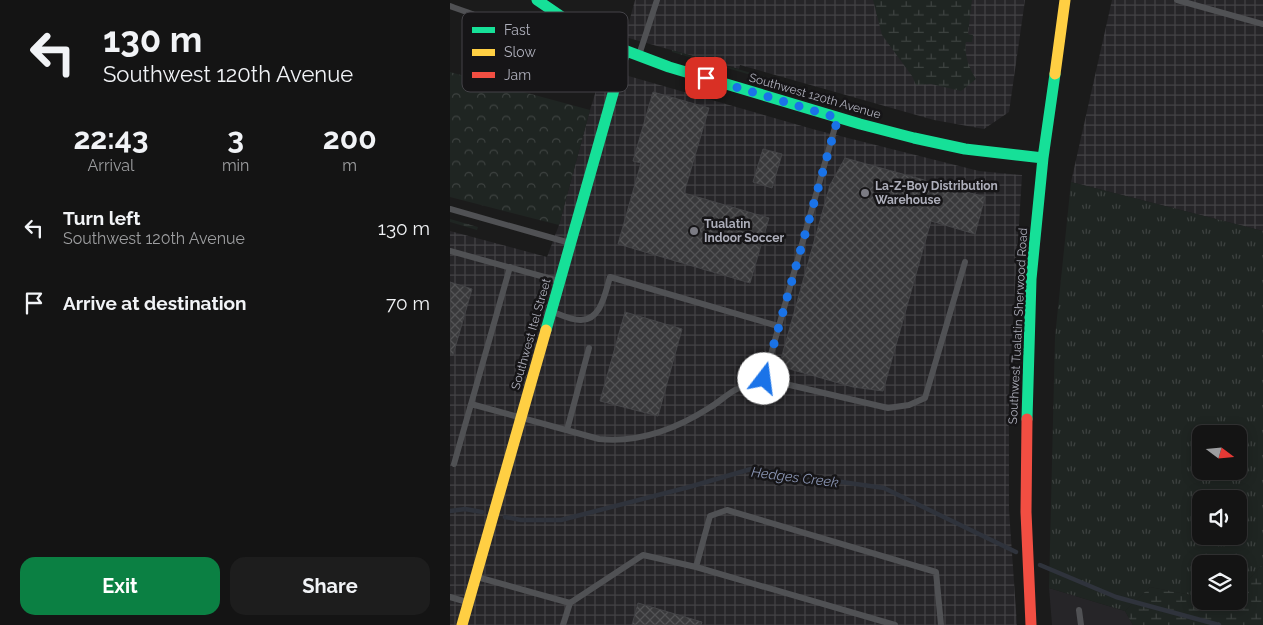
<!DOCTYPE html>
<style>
body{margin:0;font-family:Raleway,sans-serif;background:#1d1d1d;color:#f1f3f6;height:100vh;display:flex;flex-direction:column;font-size:19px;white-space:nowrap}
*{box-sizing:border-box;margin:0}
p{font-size:16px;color:#9d9ea0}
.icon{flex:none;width:28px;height:28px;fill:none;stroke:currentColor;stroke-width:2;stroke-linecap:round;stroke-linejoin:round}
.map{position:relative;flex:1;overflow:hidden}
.side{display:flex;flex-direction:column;background:#141414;width:450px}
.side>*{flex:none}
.banner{background:#141414;color:#f1f3f6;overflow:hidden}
.needle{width:32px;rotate:106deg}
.fabs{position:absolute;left:742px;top:425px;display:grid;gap:10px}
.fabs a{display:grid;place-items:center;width:55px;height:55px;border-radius:10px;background:#141414;box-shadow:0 2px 12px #0003,0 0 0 1px #333334;font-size:25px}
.pin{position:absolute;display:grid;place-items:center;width:42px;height:42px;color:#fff;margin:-21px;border-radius:10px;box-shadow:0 2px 8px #0006}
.me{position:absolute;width:55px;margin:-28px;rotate:15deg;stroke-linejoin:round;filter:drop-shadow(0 0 4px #0008)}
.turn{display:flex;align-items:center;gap:18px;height:105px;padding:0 20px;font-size:22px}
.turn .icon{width:65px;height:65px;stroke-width:2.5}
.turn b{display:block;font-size:35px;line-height:42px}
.eta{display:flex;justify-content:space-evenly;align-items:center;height:85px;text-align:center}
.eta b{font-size:30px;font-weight:700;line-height:35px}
.primary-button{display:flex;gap:10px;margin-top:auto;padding:10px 20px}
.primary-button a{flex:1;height:58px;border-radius:15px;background:#0b8043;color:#fff;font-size:20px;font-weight:700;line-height:58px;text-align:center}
.primary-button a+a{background:#1d1d1d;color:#f1f3f6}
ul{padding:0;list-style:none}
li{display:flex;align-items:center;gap:15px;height:75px;padding:0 20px}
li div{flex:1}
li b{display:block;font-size:19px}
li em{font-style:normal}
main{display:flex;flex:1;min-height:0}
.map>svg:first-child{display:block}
.built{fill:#262528}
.industrial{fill:url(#industrial-grid)}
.grass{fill:url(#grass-tufts);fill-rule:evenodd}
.forest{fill:url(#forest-crowns)}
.wetland{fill:url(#wetland-marsh)}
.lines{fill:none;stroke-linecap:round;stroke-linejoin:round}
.stream{stroke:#2f333c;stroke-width:4.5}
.building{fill:url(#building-cross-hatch);stroke:#444447}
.lane{stroke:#505154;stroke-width:6}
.fast{stroke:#16e098;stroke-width:11}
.slow{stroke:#ffcf43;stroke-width:11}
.jam{stroke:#f24e42;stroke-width:11}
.route{stroke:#1a73e8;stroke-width:9;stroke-dasharray:0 16.2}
.poi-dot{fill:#7b7b83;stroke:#161517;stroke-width:2}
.labels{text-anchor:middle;stroke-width:5;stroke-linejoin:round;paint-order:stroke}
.street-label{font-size:12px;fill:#aeafbb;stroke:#161517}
.poi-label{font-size:12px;font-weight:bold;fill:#aeafbb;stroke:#161517;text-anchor:start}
.water-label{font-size:14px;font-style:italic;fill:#8994b2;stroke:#161517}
.key{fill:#161517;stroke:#444348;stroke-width:1}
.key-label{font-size:14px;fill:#aeafbb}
</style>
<main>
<section class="side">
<div class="banner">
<div class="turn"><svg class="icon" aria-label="left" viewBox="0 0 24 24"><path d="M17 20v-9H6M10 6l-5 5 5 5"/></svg><div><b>130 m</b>Southwest 120th Avenue</div></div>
</div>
<div class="eta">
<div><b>22:43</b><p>Arrival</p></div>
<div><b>3</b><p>min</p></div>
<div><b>200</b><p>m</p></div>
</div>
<ul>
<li><svg class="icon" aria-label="left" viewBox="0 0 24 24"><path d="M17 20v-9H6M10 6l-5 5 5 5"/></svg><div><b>Turn left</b><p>Southwest 120th Avenue</p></div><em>130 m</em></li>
<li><svg class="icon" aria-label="arrive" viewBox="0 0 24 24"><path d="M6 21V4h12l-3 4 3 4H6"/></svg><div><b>Arrive at destination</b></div><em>70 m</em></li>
</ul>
<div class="primary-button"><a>Exit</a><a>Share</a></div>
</section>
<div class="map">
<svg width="813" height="625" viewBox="0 0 813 625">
<defs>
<pattern id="industrial-grid" width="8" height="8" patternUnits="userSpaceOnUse" patternTransform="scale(1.25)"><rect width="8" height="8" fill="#262528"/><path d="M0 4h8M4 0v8" fill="none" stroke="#434245"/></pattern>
<pattern id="grass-tufts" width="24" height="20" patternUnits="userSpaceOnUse" patternTransform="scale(1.25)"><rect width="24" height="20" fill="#1f2522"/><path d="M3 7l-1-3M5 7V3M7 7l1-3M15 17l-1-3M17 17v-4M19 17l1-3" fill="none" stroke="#3d4240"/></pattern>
<pattern id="forest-crowns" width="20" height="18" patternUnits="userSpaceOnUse" patternTransform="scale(1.25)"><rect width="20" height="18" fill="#1f2522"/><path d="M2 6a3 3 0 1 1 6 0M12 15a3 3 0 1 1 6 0" fill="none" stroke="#3d4240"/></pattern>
<pattern id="wetland-marsh" width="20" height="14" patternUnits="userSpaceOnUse" patternTransform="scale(1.25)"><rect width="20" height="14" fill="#1f2522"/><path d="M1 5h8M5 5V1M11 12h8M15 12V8" fill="none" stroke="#3d4240"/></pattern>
<pattern id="building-cross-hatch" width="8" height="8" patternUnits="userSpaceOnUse" patternTransform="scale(1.25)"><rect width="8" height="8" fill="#39393b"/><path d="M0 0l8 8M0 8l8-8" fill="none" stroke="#535355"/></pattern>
</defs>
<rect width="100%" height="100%" fill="#1b1b1b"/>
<path class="built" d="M599,588l76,23 8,14h-81z"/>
<path class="industrial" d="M185,0h390l-16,112 -25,17 -50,-9 -194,-55 -1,4 -114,-32z
M662,0h151v231l-192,-49z
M157,55l18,20 191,55 163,41 43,4 -13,213v122l8,115h-567v-394l97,26 12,-32 31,-115z"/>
<path class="grass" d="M621,182l192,49v333l-24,26v-26h-38v33l-51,-10 -25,24 -76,-23 6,-251zM751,434h38v37h-38zM751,499h38v37h-38z"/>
<path class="forest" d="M0,72l140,38 -31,115 -109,-28z"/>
<path class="wetland" d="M423,0h99l-4,34 5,1 -1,7h-6c-2,12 3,27 10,37l-15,12 -30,-7 -15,1 -4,-9 -30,-41z
M222,50l138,40v2l-138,-40z
M0,219l28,8 -1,3 -27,-8z
M813,564v61h-130l-8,-14 25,-24 51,10v4l26,2 2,-2h10v-11z"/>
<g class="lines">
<path class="stream" d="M0,511l15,-2 17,3
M55,517l16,3h40l128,-33 62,-18 133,19 132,64
M590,565l76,32 103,28"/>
</g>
<path class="building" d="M203,92l56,16 -25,85 85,25 -19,65 -132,-39 23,-81 -8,-2z
M313,149l19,5 -10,34 -19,-6z
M395,158l140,39 -10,37 -44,-13 -48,170 -30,-4 -74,-21 51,-181z
M0,282l22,7 -19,66h-3z
M175,312l57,17 -24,87 -58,-15z
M188,603l64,19 -1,3h-69z"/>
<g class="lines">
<path class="lane" d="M727,0l86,24
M0,6c7,3 15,5 22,8 23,12 49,37 76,33 13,-2 25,-8 36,-14
M189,55l18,-55
M0,209l120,34
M0,251l109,30
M103,312c8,3 18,8 27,8 21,1 25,-27 30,-43l168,49
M314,379l124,29 21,-3 16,-7 40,-136
M21,404l128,35c38,4 77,-10 110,-31 9,-5 17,-13 26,-18 9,-4 20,-7 29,-11l73,-259
M117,430l22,-82
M4,464l56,-197
M246,567l199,58
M27,577l93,26
M0,597l17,5
M629,610l2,15
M113,625l7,-22 73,-48 53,12 14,-51 17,-6 209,62 5,53"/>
<path class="fast" d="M87,0l28,19 43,25 61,23 191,57 54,14 51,11 78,9
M96,330l79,-279
M577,419l4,-140 12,-121 12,-84"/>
<path class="slow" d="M605,74l10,-74
M12,625l84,-295"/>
<path class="jam" d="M577,419l-1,93 5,113"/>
</g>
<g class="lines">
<path class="route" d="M256,78l132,40 -74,261"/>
</g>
<g class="poi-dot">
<circle cx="415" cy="193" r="5"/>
<circle cx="244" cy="231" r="5"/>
</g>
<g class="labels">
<g class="street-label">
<text transform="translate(365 96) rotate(16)" y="4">Southwest 120th Avenue</text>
<text transform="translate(568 326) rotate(-87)" y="4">Southwest Tualatin Sherwood Road</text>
<text transform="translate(81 334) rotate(-74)" y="4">Southwest Itel Street</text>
</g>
<g class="poi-label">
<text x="425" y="190">La-Z-Boy Distribution<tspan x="425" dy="14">Warehouse</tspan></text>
<text x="254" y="228">Tualatin<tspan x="254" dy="14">Indoor Soccer</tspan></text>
</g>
<g class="water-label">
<text transform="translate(345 477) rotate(7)" y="5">Hedges Creek</text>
</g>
</g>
<rect x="12" y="12" width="166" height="80" rx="8" class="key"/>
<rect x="22" y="27" width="23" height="6" fill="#16e098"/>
<rect x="22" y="49" width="23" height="7" fill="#ffcf43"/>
<rect x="22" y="72" width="23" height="6" fill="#f24e42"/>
<g class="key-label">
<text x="54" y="35">Fast</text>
<text x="54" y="57">Slow</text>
<text x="54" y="80">Jam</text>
</g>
</svg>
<div class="fabs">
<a><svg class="needle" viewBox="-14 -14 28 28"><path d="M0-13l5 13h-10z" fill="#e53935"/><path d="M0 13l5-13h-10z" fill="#9d9ea0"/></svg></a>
<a><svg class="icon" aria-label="sound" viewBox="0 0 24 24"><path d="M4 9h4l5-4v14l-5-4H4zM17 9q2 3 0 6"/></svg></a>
<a><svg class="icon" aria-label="layers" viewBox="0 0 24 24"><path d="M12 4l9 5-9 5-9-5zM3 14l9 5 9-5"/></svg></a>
</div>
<div class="pin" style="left:256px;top:78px;background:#d93025"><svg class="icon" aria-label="arrive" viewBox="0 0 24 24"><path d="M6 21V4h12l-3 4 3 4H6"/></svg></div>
<svg class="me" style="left:314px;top:379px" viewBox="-20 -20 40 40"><circle r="19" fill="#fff"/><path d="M0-13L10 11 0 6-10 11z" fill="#1a73e8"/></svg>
</div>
</main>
